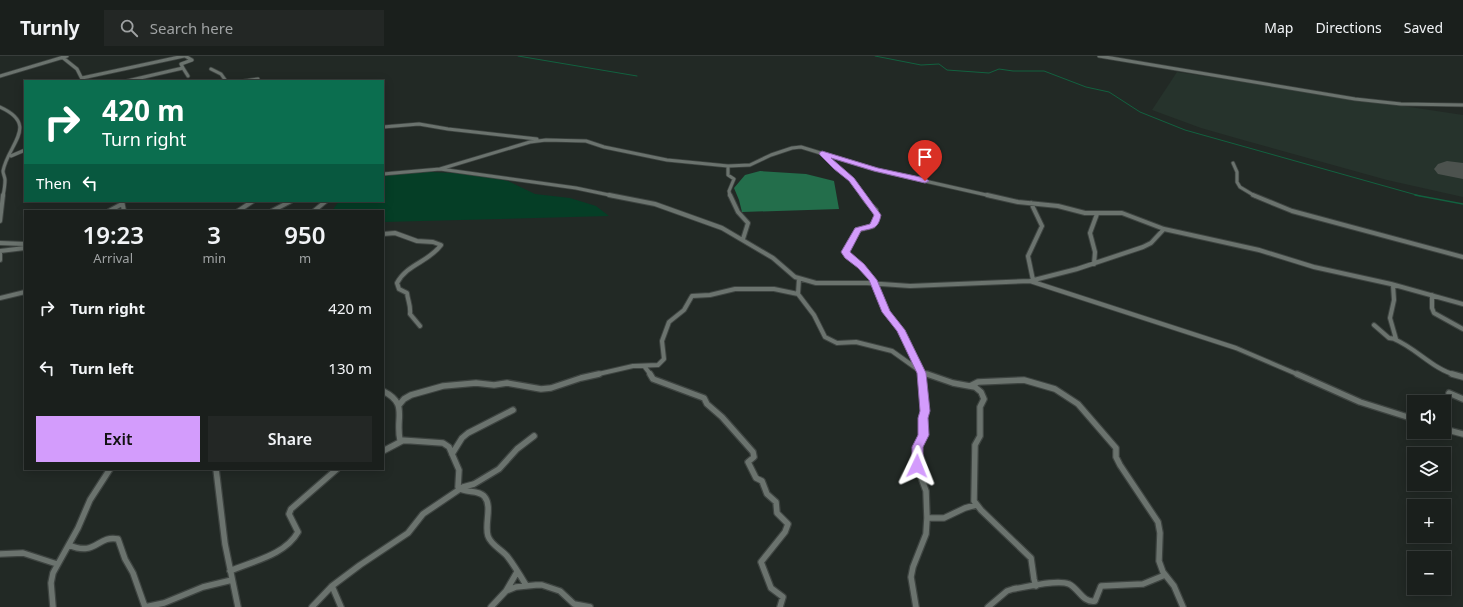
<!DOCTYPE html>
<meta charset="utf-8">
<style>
body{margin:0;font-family:"Noto Sans",sans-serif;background:#232725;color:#f1f3f6;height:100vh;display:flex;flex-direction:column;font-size:15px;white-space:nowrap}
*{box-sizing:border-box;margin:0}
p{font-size:13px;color:#9fa2a3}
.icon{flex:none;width:22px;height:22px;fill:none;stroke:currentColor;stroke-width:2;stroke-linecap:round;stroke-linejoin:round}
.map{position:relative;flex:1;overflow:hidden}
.drawer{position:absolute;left:24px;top:154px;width:360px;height:260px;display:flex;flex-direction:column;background:#1a1f1c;border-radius:0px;box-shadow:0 2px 10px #0003,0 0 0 1px #383d3b}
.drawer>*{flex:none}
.top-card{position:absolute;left:24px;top:24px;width:360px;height:122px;border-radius:0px;box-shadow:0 2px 10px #0003,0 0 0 1px #383d3b;background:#0b6e4f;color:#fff;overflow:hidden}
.controls{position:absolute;left:1407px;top:339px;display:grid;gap:8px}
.controls a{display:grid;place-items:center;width:44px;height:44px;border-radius:0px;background:#1a1f1c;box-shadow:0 2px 10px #0003,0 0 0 1px #383d3b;font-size:20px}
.pin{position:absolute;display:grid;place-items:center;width:34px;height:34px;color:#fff;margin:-41px -17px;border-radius:50% 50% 50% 0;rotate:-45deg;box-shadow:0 0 4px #0007}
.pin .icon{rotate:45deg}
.me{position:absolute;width:44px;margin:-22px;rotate:2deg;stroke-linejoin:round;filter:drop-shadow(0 0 3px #0008)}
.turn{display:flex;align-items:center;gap:14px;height:84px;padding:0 12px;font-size:18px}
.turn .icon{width:52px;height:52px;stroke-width:2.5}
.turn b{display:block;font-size:28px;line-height:34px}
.then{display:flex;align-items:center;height:38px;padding:0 12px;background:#0003;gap:8px;font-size:15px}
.eta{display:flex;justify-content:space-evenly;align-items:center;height:68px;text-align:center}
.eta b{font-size:24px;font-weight:600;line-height:28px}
.primary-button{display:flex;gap:8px;margin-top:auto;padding:8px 12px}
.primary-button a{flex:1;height:46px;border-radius:0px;background:#d39cfc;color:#111;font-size:16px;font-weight:600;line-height:46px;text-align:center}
.primary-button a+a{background:#232725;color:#f1f3f6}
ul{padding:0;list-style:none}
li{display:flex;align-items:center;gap:12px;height:60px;padding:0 12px}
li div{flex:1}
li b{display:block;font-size:15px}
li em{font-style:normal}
header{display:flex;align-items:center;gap:24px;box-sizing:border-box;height:56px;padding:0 20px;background:#1a1f1c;border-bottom:1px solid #383d3b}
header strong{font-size:19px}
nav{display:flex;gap:22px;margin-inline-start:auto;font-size:14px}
.search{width:280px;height:36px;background:#232725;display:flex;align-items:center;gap:10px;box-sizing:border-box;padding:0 14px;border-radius:0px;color:#9fa2a3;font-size:15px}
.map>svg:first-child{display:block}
.built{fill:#26332c}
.green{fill:#053e26}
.forest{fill:#236e4b}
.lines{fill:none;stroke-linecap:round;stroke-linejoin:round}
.stream-far1{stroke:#12613f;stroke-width:1}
.stream{stroke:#12613f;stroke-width:1.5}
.runway{fill:#4c524e;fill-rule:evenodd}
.street-far2-casing{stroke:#3e4441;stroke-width:4.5}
.street-far1-casing{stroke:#3e4441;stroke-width:6}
.street-casing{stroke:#3e4441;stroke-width:8}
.street-far2{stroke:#6b736e;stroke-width:3}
.street-far1{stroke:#6b736e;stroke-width:4}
.street{stroke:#6b736e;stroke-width:5.5}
.route{fill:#d39cfc;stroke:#8965a4}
</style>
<header>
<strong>Turnly</strong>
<div class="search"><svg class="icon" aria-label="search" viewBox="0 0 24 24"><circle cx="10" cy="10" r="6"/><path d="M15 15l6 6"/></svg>Search here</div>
<nav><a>Map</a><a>Directions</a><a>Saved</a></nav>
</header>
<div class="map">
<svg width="1463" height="551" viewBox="0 0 1463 551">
<rect width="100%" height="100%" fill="#222925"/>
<path class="built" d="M1177,16l286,43v82l-76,-17 -144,-40 -42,-12 -49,-18z"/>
<path class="green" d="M430,116l46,2 32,7 27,13 35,4 26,8 13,10 -226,6v-11h-51l7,-10h44v-28z"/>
<path class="forest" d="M760,115l46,3 28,7 5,28 -97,3 -3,-12 -5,-12 11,-13z"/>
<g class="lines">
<path class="stream-far1" d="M518,0l119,20
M875,0l46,9 18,-1 8,6 42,3 10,-4 14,2h31l42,16 23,5 31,20 45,18 235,66"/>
<path class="stream" d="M1415,139l48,9"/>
<path class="runway" d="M1447,105l16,2v16l-25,-5 -4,-5 4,-5z"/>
<defs>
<path id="street-far2" d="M1099,0l256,43 46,5 62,1
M62,1l15,12 5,10
M183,12l5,8
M211,13l10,5 5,7
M0,20l67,-20
M82,22l102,-22
M127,25l56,-13 -2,-4 11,-4 -7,-4
M244,25l14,-2
M0,51c40,18 8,37 3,64 0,3 2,6 2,9 0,5 -1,11 -2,16
M383,71l36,-3 29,5 89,10
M823,99l13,13 15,11 12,17
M11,100l14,-6
M1233,107l4,9v10l3,5 15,9
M728,110v9l6,4 -5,12 1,5
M440,113l90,-27 16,-2 40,1 18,6 63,13 61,6 22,-1 21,-10 21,-7 9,-1 75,23 115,26
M383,118l57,-5 136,19 38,8"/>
<path id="street-far1" d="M609,139l46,9 67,24 51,30 22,19 21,6h51l43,3 120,-5 47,-12 66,-22 8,-4 13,-14
M730,139l8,17 10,11 -5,16
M862,139l5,7 9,8 1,8 -4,8 -16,4 -12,23 16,13 12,14 13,32 14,18 22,45
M987,139l31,7 40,4 27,7h37l42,16 95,21 55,17 77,17 72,20
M1253,139l39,16 171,46
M122,145l2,10
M1031,147l11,23 -14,30 5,24
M109,155l13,-7
M238,155l15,-10
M272,155l19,-10
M314,155l12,-10
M0,165l3,-26
M383,178l12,-1 22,8 16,1 8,3c-12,17 -34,19 -44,38l2,6 8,4c1,9 4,12 3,21l10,12
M0,187l25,1
M0,195l25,-3
M0,195v9
M1094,208l1,-12 -5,-19 7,-19
M799,223l-1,15 16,21 11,22 12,6 19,-1 36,9 28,20
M1030,225l206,67 63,27
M1432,239v13l2,5 29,16
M0,242l25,-6
M1374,269l15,13 7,1 -6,-21 4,-18 -1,-15
M1394,283c22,9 40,31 62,36
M644,310l7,9
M922,317l8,2
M594,319l39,-9 25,-1 6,-6 -2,-18 7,-19 15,-12 8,-14 18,-1 25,-6h39l24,5"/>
<path id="street" d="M650,318l3,5 51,19 3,6 15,13 31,35 1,5 -6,5 8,16 6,3 5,13 9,8 1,11 11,11 -3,8 -24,30 10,26 12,9 -3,10
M927,318l26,9 22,4 6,5 3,7 -4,8v29l-5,9 -1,56 7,9 50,48 3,21 2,7
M1297,318l63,28 54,17
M1452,318l11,3
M970,330l8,-4 46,-2 31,9 23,15 38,44v9l4,8 38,57 2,11 -1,28 4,11 11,14 9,21
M383,335c26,13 12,26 17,49l43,3 6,4 10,23 -1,17c7,7 19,2 26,9 9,10 0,28 4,40 3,9 13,13 19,20 7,9 13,19 19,29
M1449,337l14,6
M399,349l5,-6 7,-4 32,-9 33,-3 18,2 13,-2 34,6 10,-1 30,-10 18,-4
M1444,373l19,5
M383,395l19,-10
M452,398l10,-16 6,-5 45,-23
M216,413l9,75 13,63
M927,462h17l21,-10 11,-3
M69,489c27,12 28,-10 49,-6l7,20 8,14 12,34
M0,498l23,-1 34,11
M230,515c23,-10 55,-16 68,-39l-9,-18 2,-5 46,-40
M332,530l9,21
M506,535l11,-19
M53,551l-2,-24 2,-10 25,-45 12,-28 20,-31
M145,551l19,-4 39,-16 29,-7
M312,551l20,-21 28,-21 48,-32 15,-19 40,-27 11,-3 25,-15 18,-20 17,-13
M491,551l15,-16 10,-4 20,-2h6l18,6 14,13 16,3
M916,551l-5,-30 2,-10 13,-33 1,-16 -1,-27 -9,-25 1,-19 6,-12 -1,-18 2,-6 -3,-37
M988,551l19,-16 6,-2c14,-2 44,-10 56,-5 10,5 14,19 26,17l6,-15 42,-2 22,-9"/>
</defs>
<use href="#street-far2" class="street-far2-casing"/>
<use href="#street-far1" class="street-far1-casing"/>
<use href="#street" class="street-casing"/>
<use href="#street-far2" class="street-far2"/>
<use href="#street-far1" class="street-far1"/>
<use href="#street" class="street"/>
</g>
<path class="route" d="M822,95l56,17 47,10 4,3 -4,2 -51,-12 -43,-13 23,20 27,37c-3,14 -7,13 -20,16l-11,21 14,12 13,16 13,31 15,19 21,43 4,38 -2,7 1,17 -6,12v19l-2,4 -4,1 -3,-1 -2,-4v-19l6,-12v-17l2,-7 -3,-38 -20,-42 -15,-19 -13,-32 -11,-12 -13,-10 -4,-6 14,-24 15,-4 4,-9 -25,-34 -15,-12 -14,-14 -1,-2z"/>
</svg>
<div class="controls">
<a><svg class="icon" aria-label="sound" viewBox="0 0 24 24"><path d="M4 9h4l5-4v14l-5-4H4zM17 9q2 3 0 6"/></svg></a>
<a><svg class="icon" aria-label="layers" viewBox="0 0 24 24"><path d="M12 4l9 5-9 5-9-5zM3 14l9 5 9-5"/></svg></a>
<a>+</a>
<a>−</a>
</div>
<div class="pin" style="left:925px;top:125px;background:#d93025"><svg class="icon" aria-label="arrive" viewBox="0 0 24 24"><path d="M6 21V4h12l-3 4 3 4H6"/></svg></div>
<svg class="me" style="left:917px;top:410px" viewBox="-20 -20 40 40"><path d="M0-17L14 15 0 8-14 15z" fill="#d39cfc" stroke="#fff" stroke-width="4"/></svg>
<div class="top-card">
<div class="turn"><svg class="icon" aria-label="right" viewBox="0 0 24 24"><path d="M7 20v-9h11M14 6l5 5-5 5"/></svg><div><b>420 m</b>Turn right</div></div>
<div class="then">Then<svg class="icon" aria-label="left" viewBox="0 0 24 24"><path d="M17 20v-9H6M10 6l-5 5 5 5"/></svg></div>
</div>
<section class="drawer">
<div class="eta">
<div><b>19:23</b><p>Arrival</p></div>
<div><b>3</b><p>min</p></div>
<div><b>950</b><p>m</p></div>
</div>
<ul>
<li><svg class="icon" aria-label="right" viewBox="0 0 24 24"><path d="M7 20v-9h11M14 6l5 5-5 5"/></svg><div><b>Turn right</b></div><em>420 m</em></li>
<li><svg class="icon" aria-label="left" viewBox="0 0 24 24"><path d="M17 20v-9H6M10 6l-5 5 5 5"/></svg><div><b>Turn left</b></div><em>130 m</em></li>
</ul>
<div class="primary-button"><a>Exit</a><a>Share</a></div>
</section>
</div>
